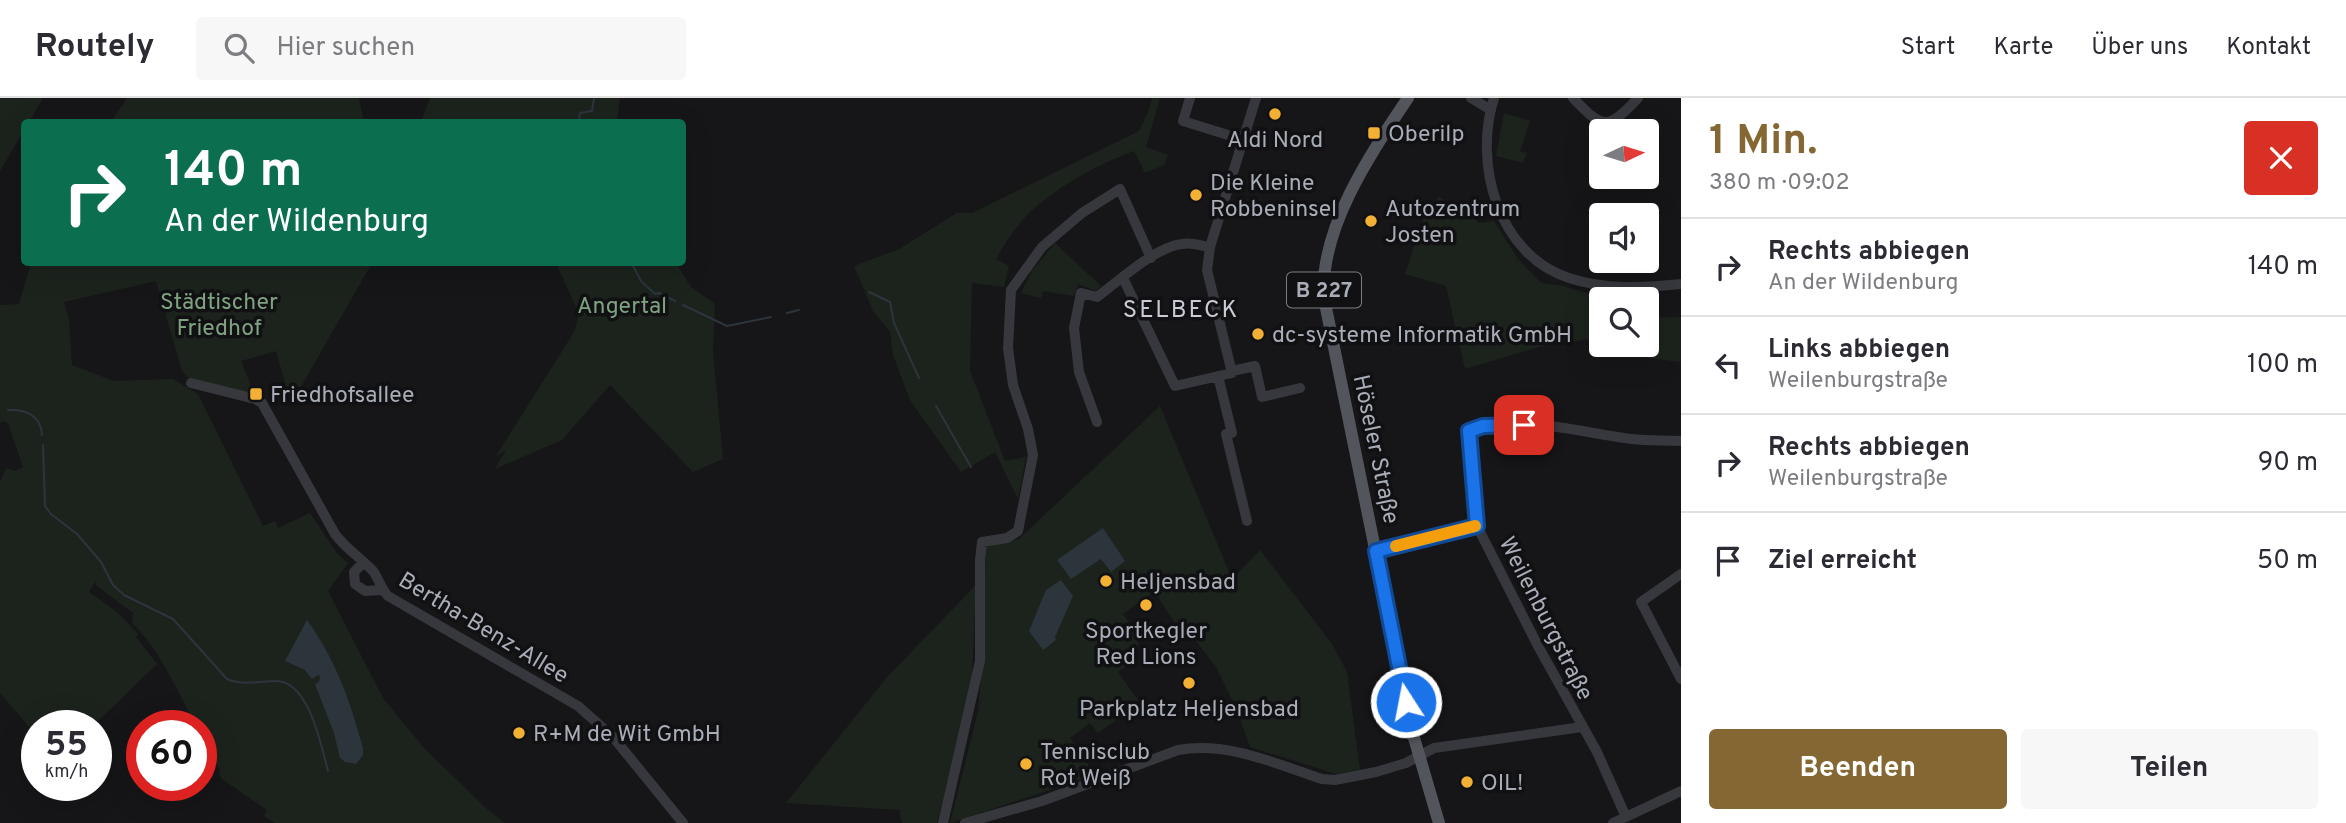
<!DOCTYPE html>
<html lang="de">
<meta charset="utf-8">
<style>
body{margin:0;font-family:Overpass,sans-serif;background:#f7f7f7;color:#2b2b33;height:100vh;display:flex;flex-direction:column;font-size:26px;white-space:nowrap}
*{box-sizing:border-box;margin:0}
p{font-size:23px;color:#7c7c81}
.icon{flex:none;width:38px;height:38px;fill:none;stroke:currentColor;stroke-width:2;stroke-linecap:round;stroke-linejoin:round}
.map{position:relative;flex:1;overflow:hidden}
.side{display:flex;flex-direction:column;background:#fff;width:665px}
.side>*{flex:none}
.top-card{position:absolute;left:21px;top:21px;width:665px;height:147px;border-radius:7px;box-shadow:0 7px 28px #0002;background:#0b6e4f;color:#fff;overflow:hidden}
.needle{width:46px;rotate:86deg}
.fabs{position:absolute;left:1589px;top:21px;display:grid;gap:14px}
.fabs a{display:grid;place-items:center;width:70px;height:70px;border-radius:7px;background:#fff;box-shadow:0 7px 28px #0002;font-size:35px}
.speed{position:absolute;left:21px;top:612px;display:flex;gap:14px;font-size:35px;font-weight:700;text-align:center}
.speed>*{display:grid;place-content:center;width:91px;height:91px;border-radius:50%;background:#fff;box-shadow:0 7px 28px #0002;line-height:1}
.speed small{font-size:18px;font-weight:400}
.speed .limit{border:10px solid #d22;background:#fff;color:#111}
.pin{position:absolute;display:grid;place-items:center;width:60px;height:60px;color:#fff;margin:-30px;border-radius:14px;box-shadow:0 4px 10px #0006}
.me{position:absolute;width:77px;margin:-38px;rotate:349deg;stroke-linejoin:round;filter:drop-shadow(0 0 5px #0008)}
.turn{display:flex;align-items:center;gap:24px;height:147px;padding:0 28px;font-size:32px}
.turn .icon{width:91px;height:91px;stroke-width:2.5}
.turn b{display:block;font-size:49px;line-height:60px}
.round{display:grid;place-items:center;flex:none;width:74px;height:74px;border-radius:7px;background:#f7f7f7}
.overview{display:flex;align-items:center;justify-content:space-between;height:119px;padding:0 28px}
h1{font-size:42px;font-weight:700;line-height:52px;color:#856733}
.primary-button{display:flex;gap:14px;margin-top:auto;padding:14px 28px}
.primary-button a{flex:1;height:80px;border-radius:7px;background:#856733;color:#fff;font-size:28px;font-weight:700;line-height:80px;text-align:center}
.primary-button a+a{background:#f7f7f7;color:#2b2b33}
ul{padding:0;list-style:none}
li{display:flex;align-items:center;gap:21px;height:98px;padding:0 28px;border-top:2px solid #e1e1e2}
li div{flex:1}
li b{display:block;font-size:26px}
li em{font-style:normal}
header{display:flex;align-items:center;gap:42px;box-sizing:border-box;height:98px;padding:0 35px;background:#fff;border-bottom:2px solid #e1e1e2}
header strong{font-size:33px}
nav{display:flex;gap:38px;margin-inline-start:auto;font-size:24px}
.search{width:490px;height:63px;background:#f7f7f7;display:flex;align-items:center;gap:18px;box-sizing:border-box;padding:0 24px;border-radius:7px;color:#7c7c81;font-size:26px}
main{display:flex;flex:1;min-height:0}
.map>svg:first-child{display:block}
.green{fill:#1c231d}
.water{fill:#2c353c}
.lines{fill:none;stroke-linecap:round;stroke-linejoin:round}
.stream{stroke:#2c353c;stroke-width:2}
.minor{stroke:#37383d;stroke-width:10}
.major{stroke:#53555c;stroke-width:12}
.route-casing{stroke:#114b97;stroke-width:18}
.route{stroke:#1a73e8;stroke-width:12}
.slow{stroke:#f59e0b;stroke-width:12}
.poi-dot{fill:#f2b134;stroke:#111113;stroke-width:2.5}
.labels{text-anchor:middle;stroke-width:7;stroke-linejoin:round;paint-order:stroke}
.shield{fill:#111113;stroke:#7b7e86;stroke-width:2}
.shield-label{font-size:21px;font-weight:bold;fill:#a8adb8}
.poi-label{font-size:23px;fill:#a8adb8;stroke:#111113;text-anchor:start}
.park-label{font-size:23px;fill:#7fa381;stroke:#111113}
.street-label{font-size:23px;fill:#a8adb8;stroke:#111113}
.neighbourhood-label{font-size:24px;letter-spacing:2px;fill:#c9ccd4;stroke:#111113}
</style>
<header>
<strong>Routely</strong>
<div class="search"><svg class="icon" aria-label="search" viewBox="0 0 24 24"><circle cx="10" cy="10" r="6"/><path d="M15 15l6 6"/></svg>Hier suchen</div>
<nav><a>Start</a><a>Karte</a><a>Über uns</a><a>Kontakt</a></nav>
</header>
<main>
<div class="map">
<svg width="1681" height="725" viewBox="0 0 1681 725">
<rect width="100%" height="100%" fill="#161618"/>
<path class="green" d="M0,0h43l-14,24h-5v8l-24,41z
M127,0h232l5,24h-253z
M430,0h190l-3,24h-196z
M1152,0h8l-14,49 22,8 -4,10 -19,8 -11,-22c-36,13 -79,37 -107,64 -12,13 -22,28 -31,44l13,7 -5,21 -32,-4 -2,88 35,90 21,-4 -8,42 -23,-47 -34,20 -51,-72 -17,-45 -3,-23 -17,-21 -19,-45 45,-17 58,-36h15l167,-82 10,-21z
M1504,15l26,8 -10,30 7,2 -4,10 -27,-7z
M1439,99l41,26 14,-2 24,38 23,24 23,3 26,8 1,25h10v18l-62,10 -74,22 -19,-83 -41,-12 22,-66z
M1055,145l46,43 -5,5 -18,-7 -4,12 -31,-5 -2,7 -20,-5 11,-22z
M31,165h341l-81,141 -15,-53 -35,10 14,35 -66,-18 -7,-7 -26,-90 -92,21 5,18 3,45 42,16 59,-2 25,15 65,132 12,-5 3,7 32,-15 26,39 12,11 -20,28 55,107 42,51 62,60 18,14h-230l-11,-7 3,-6 -45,-31 -3,-5 1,-3 -19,-35v-10h-5c-18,-34 -36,-76 -64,-103l1,-10 -36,-27 -2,-4 -6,10 28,20 21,22 -2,3 21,27 -64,62h-56v10l-37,-43v-211l6,-14 9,3 8,-4 -15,-44 -6,-2 -2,2v-118l19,-1z
M556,165h120l15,24 24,17 -2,47 10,108 -30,13 -83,-87 -48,55 -67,29 11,-19 -10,6 78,-124 5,-18z
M1681,219v45l-49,-6 -5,-11h20v-27z
M1160,308l72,173 28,-29 72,94 15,28 13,98 -24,4 -86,-27 -14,-39 -20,-41 -33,-43 -5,4 -24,-37 -31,23 16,22 -1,11 -17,12 5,7 -8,6 22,31 -42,30 -8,-10 -20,15 25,37 -145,48 28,-111 5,-57 -1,-73 3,-7 1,-29 33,-7z
M976,487l-4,90 -15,77 -20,71h-35l-3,-13 -113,-7 102,-127z"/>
<path class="water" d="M1103,430l22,33 -14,11 -10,-13 -30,20 -14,-19z
M1061,482l12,16 -18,41 1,3 -13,10 -14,-19 17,-41z
M307,522c29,40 43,81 56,128v7l-7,9 -11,-2 -5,-4 -6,-25 -19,-49 4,-2 1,-6 -2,-1 -6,4 -7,-9 -20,-9z"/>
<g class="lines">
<path class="stream" d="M579,24l1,-9 12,-2 2,-13
M631,164l10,19 14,13 4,-1 16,8
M869,194l21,10 4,21 25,55
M683,207l44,21 44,-9
M787,215l12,-3
M936,308l35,61
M8,312c17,-1 33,5 34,25
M43,347l2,61 6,8 26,20 24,28 12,23 11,10 49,24 54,60c16,7 32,2 49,2 33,0 45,64 52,90"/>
<path class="minor" d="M1190,0l-7,23 61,19
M1471,0l20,12
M1494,0c-21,66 4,157 75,180 36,12 75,10 112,6
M1573,0c30,31 34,33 65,0
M1123,180l52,108 57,-13 -25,-103 3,-23 46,-149
M1232,273l23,-5 7,31 38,-9
M1218,278l14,57 -6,1 21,87
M191,285l64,16 7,4 73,131c11,15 26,24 38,37 6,8 8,18 15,25l190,110 35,31 70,86
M1097,324l-18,-50 -5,-44 7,-35 16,4c22,-16 58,-50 85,-53 9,-2 19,2 28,3
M1376,453l101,-25
M363,465l-9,9 1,12 10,7 17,-1
M1681,476l-40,28 40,77
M1626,719l-29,-65 -59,-106 -61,-120 -8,-95c48,-18 113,2 163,8 16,2 33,1 49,2
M943,725l37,-162v-101l2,-18 25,-4 11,-7 15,-76 -5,-26 -15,-44 -5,-37 3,-58 31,-43 40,-34 38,-24 31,69
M965,725l77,-22 136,-51c50,-9 98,14 144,29l13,1 41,-8 30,-9 28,-15 148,-21
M1613,725l68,-32"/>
<path class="major" d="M1408,0c-37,55 -89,131 -84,200l88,433 27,92"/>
</g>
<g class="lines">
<defs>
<path id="route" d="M1406,604l-30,-151 101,-25 -8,-95 14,-5 41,-1"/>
</defs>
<use href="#route" class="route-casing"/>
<use href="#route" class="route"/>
<path class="slow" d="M1396,448l79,-20"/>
</g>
<g class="poi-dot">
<circle cx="1275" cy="16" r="7"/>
<rect x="1367" y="28" width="14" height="14" rx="3.5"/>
<circle cx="1196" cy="97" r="7"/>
<circle cx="1371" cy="123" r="7"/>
<circle cx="1258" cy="236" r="7"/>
<rect x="249" y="289" width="14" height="14" rx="3.5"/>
<circle cx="1106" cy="483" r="7"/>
<circle cx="1146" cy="507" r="7"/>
<circle cx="1189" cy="585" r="7"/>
<circle cx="519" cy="635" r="7"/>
<circle cx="1026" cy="666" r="7"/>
<circle cx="1467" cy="684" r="7"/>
</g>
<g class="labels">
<rect class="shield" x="1287" y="174.5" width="74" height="35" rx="5"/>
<g class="shield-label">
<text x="1324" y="199">B 227</text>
</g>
<g class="poi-label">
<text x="1388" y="43">Oberilp</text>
<text x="1275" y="49" text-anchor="middle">Aldi Nord</text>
<text x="1210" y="92">Die Kleine<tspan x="1210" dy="26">Robbeninsel</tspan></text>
<text x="1385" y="118">Autozentrum<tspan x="1385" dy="26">Josten</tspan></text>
<text x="1272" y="244">dc-systeme Informatik GmbH</text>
<text x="270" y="304">Friedhofsallee</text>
<text x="1120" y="491">Heljensbad</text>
<text x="1146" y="540" text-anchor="middle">Sportkegler<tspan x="1146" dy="26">Red Lions</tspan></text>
<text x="1189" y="618" text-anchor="middle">Parkplatz Heljensbad</text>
<text x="533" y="643">R+M de Wit GmbH</text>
<text x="1040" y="661">Tennisclub<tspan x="1040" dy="26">Rot Weiß</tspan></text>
<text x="1481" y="692">OIL!</text>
</g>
<g class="park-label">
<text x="219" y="211">Städtischer<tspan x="219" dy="26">Friedhof</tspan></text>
<text x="622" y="215">Angertal</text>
</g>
<g class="street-label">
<text transform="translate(1377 351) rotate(78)" y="8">Höseler Straße</text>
<text transform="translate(1547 520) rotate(63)" y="8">Weilenburgstraße</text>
<text transform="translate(484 529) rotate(31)" y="8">Bertha-Benz-Allee</text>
</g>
<g class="neighbourhood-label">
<text x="1181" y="219">SELBECK</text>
</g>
</g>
</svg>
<div class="fabs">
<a><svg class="needle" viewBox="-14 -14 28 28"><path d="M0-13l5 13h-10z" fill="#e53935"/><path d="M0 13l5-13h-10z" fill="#7c7c81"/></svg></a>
<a><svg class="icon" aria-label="sound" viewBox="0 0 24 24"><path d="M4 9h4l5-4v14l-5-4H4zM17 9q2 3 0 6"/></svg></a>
<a><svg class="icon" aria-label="search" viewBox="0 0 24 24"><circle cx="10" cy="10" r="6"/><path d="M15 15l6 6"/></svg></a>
</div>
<div class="speed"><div>55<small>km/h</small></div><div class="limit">60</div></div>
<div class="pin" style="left:1524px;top:327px;background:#d93025"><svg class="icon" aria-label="arrive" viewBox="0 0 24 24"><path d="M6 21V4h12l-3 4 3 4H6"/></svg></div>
<svg class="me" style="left:1406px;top:604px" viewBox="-20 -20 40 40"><circle r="17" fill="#1a73e8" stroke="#fff" stroke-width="3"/><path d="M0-11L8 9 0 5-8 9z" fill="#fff"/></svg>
<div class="top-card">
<div class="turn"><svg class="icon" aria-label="right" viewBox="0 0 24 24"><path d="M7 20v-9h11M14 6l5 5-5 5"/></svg><div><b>140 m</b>An der Wildenburg</div></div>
</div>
</div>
<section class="side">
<div class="overview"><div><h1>1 Min.</h1><p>380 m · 09:02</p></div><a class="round" style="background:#d93025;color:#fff"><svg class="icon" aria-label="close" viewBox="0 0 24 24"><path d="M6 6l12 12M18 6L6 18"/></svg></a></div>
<ul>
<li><svg class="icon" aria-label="right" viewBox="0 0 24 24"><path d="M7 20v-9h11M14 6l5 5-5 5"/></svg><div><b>Rechts abbiegen</b><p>An der Wildenburg</p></div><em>140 m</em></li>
<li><svg class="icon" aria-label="left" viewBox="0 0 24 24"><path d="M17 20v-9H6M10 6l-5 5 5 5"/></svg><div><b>Links abbiegen</b><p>Weilenburgstraße</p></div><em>100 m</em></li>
<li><svg class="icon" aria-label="right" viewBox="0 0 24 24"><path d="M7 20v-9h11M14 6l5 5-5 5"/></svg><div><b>Rechts abbiegen</b><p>Weilenburgstraße</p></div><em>90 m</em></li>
<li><svg class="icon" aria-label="arrive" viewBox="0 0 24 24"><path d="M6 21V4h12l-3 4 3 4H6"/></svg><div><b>Ziel erreicht</b></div><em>50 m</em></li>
</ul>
<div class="primary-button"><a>Beenden</a><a>Teilen</a></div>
</section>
</main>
